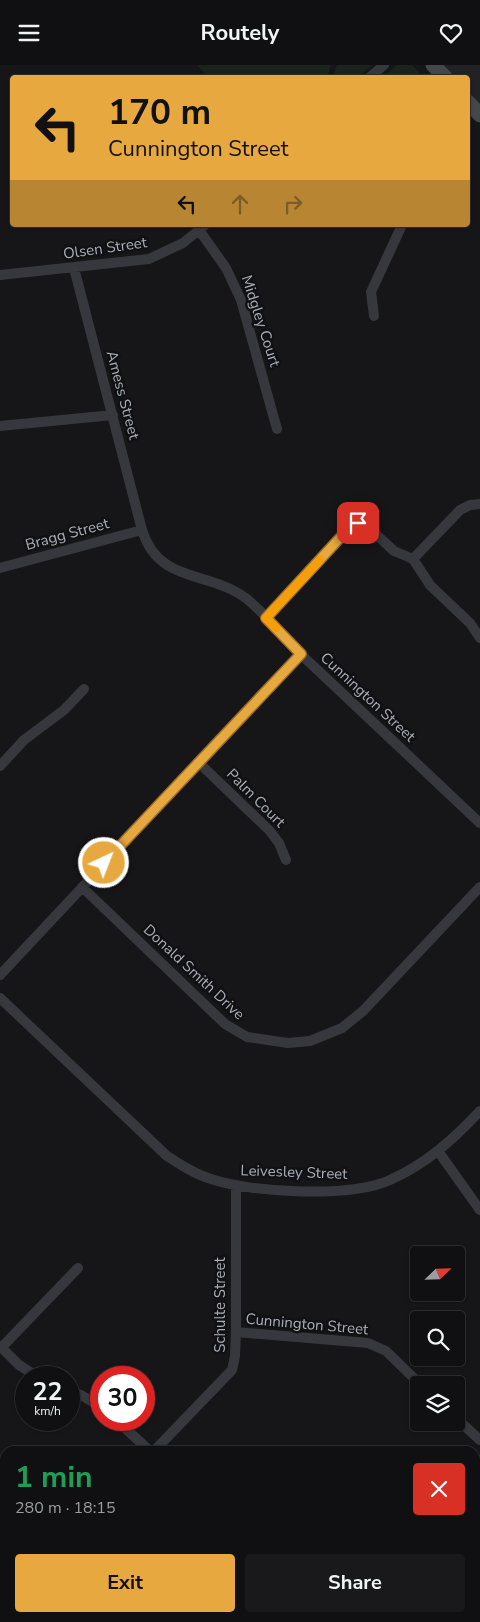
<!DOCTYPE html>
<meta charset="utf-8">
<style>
body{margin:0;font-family:"Nunito Sans",sans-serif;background:#19191b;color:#f1f3f6;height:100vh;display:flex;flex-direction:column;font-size:19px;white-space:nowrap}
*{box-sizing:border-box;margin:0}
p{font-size:16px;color:#9c9d9f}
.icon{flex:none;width:28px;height:28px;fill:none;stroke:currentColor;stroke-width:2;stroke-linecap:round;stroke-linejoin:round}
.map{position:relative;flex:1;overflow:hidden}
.panel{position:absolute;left:0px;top:1381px;width:480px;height:176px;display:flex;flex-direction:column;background:#101012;border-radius:15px 15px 0 0;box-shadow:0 1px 4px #0004,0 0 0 1px #303032}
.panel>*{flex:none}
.top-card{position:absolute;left:10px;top:10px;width:460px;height:152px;border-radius:5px;box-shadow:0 1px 4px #0004,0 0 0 1px #303032;background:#e7a83f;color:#111;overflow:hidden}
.needle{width:32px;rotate:67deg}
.tools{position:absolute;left:410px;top:1181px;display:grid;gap:10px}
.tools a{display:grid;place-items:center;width:55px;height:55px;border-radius:5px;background:#101012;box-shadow:0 1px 4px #0004,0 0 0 1px #303032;font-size:25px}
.speed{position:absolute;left:15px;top:1301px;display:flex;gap:10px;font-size:25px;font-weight:700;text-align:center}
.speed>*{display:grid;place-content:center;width:65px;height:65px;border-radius:50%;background:#101012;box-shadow:0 1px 4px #0004,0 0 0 1px #303032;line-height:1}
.speed small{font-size:12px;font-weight:400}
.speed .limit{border:8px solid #d22;background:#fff;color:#111}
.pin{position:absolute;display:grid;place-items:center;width:42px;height:42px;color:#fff;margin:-21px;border-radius:10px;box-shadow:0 2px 8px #0006}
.me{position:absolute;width:55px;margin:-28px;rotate:43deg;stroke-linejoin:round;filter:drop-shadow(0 0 4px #0008)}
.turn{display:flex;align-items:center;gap:18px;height:105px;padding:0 15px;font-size:22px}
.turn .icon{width:65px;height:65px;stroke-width:2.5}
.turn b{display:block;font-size:35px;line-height:42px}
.lanes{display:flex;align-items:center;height:48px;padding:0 15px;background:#0003;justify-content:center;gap:25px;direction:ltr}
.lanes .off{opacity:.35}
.round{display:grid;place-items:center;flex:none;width:52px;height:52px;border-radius:5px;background:#19191b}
.headline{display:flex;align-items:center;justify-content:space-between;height:85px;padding:0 15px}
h1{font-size:30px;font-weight:700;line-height:38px;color:#1e9e55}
.primary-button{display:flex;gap:10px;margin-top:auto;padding:10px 15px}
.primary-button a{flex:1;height:58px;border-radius:5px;background:#e7a83f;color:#111;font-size:20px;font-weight:700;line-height:58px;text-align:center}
.primary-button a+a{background:#19191b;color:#f1f3f6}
header{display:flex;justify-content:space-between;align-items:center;height:65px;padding:0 15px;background:#101012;font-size:22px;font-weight:700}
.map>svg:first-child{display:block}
.built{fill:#222225}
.green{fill:#1c231d}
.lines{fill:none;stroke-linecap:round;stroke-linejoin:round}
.minor{stroke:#37383d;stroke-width:10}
.secondary{stroke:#45474c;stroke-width:15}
.route-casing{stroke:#966d29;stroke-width:12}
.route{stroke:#e7a83f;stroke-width:9}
.slow{stroke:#f59e0b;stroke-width:9}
.labels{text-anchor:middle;stroke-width:5;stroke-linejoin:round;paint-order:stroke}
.street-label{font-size:15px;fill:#a9aeb7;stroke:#111113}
</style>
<header><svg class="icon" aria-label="menu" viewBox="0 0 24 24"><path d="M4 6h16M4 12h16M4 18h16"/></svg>Routely<svg class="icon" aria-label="heart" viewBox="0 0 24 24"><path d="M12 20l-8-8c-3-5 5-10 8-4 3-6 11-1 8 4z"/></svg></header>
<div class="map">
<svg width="480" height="1557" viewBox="0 0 480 1557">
<rect width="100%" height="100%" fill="#161618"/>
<path class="built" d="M434,0h46v52l-12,-14v-26h-23z"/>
<path class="green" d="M197,0h134l-4,12h-119z
M337,0h35l-14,12h-25z
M397,0h15l11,12h-40z"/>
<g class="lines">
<path class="minor" d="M370,12l14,-12
M199,165l27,38 15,32 36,129
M74,203l68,262c17,55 68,40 105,69 22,18 39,41 59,60 58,55 116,109 174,164
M0,210l149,-16 34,-16 22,-18
M374,251l-3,-24 31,-67
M0,361l113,-11
M413,494l47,-49 10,-5 10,-1
M0,503l142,-38
M266,553l84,-91 12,-4 6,4 26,24 19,8 17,26 40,38 10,15
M198,697l71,68 10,13 7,17
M0,701l24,-26 40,-30 20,-21
M82,822l143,137 22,13 41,6 22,-2 32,-13 21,-17 117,-124
M0,910l301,-321
M0,933l167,158c14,9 28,18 44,23 41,14 140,19 179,1 36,-16 64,-41 90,-69
M438,1086l42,59
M236,1267l132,11 18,8 35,34
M0,1281l19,19 19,12
M1,1283l77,-80
M69,1325l12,5 20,12
M456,1353l24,22
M116,1355l34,31
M154,1386l78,-81 3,-14 1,-24v-146
M0,1547l5,-5
M98,1552l4,5
M239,1557l4,-5"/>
<path class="secondary" d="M433,0l12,12
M468,37l12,13"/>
</g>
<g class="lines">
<defs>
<path id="route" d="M104,798l197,-209 -35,-36 84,-91 8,-4"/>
</defs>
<use href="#route" class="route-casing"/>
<use href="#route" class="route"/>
<path class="slow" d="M276,563l-10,-10 54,-58"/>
</g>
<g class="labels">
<g class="street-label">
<text transform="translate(105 183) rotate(-8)" y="5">Olsen Street</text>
<text transform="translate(261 256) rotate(72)" y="5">Midgley Court</text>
<text transform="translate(123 330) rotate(75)" y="5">Amess Street</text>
<text transform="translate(67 469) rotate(-15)" y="5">Bragg Street</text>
<text transform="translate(368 632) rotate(43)" y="5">Cunnington Street</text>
<text transform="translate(256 733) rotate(45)" y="5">Palm Court</text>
<text transform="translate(194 907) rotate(43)" y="5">Donald Smith Drive</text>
<text transform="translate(294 1107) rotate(2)" y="5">Leivesley Street</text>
<text transform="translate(220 1240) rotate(-90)" y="5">Schulte Street</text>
<text transform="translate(307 1259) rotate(5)" y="5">Cunnington Street</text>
</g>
</g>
</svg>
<div class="tools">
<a><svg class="needle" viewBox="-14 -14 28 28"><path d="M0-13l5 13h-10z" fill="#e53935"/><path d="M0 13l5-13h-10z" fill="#9c9d9f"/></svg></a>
<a><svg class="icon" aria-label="search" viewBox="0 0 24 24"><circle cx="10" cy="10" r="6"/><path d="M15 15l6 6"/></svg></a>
<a><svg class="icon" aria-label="layers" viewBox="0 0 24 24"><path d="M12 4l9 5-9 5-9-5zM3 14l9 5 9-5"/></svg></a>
</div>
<div class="speed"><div>22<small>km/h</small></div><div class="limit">30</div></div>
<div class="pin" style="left:358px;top:458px;background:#d93025"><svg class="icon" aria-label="arrive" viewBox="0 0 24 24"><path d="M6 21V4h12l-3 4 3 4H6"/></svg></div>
<svg class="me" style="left:104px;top:798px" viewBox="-20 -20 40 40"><circle r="17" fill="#e7a83f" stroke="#fff" stroke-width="3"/><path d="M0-11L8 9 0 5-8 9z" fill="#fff"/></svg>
<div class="top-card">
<div class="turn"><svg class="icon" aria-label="left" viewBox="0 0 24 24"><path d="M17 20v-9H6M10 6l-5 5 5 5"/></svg><div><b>170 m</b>Cunnington Street</div></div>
<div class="lanes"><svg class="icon" aria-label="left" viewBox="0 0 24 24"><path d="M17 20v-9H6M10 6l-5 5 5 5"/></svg><svg class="icon off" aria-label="ahead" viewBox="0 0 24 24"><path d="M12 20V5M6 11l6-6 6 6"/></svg><svg class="icon off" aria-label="right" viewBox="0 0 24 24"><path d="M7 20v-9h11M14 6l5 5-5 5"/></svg></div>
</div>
<section class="panel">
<div class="headline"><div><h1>1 min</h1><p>280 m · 18:15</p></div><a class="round" style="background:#d93025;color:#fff"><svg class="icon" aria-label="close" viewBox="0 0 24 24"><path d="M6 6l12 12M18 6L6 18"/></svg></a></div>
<div class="primary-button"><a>Exit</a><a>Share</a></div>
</section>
</div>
